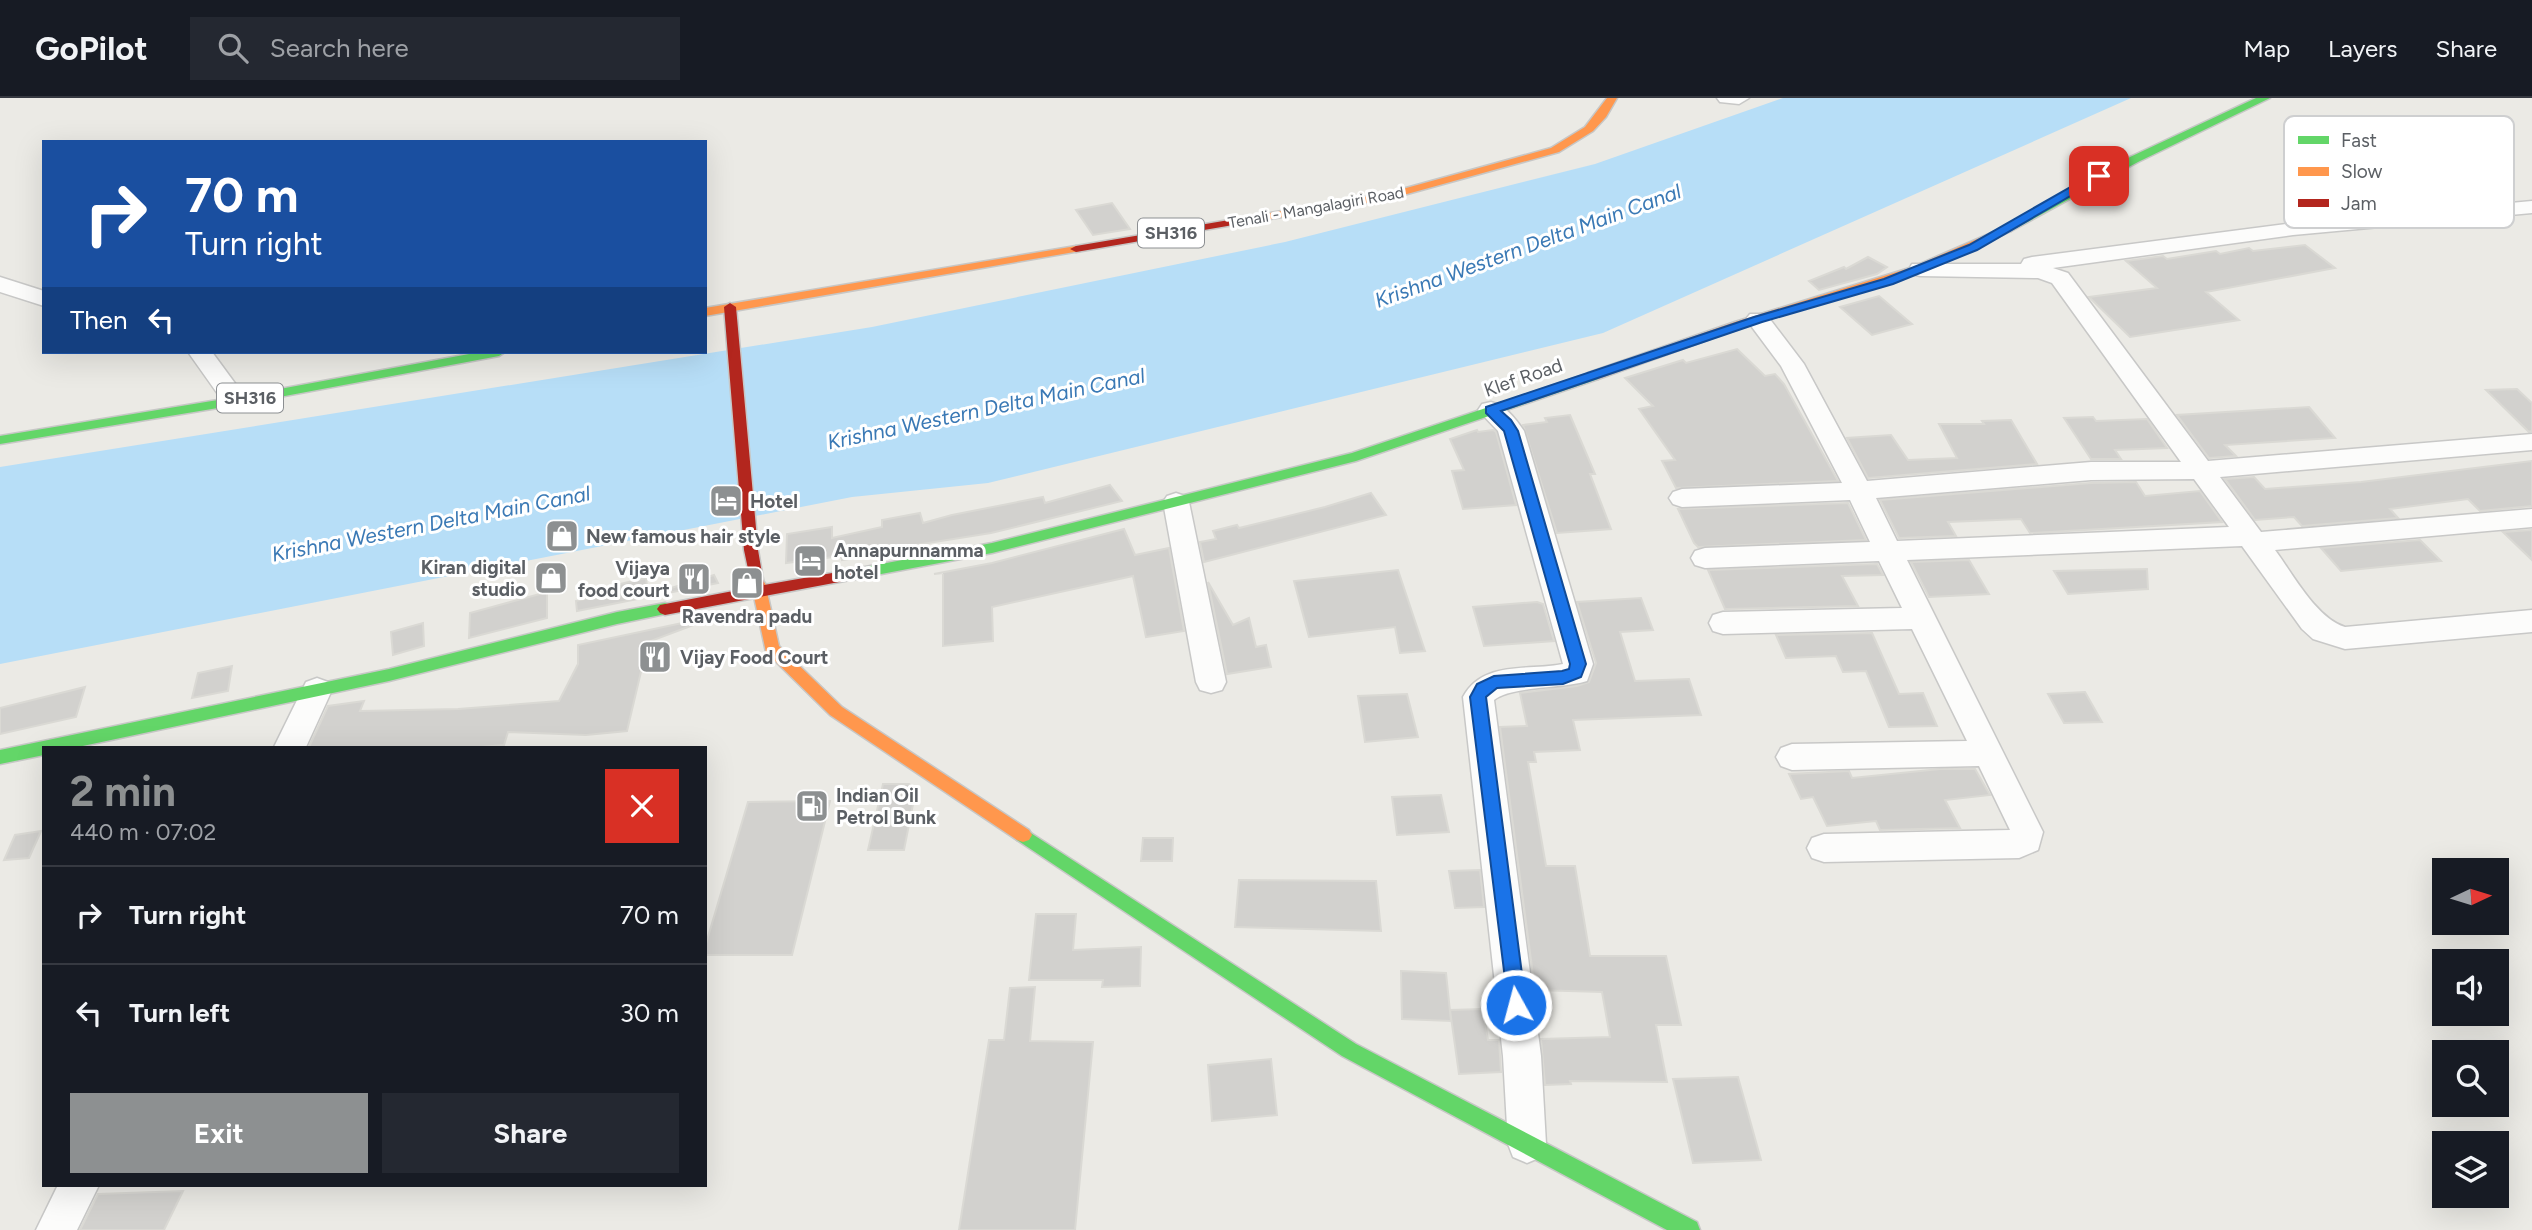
<!DOCTYPE html>
<meta charset="utf-8">
<style>
body{margin:0;font-family:Figtree,sans-serif;background:#242831;color:#f1f3f6;height:100vh;display:flex;flex-direction:column;font-size:26px;white-space:nowrap}
*{box-sizing:border-box;margin:0}
p{font-size:23px;color:#9ea1a6}
.icon{flex:none;width:38px;height:38px;fill:none;stroke:currentColor;stroke-width:2;stroke-linecap:round;stroke-linejoin:round}
.map{position:relative;flex:1;overflow:hidden}
.drawer{position:absolute;left:42px;top:648px;width:665px;height:441px;display:flex;flex-direction:column;background:#171b24;border-radius:0px;box-shadow:0 7px 28px #0002}
.drawer>*{flex:none}
.banner{position:absolute;left:42px;top:42px;width:665px;height:214px;border-radius:0px;box-shadow:0 7px 28px #0002;background:#1a4fa0;color:#fff;overflow:hidden}
.needle{width:46px;rotate:86deg}
.buttons{position:absolute;left:2432px;top:760px;display:grid;gap:14px}
.buttons a{display:grid;place-items:center;width:77px;height:77px;border-radius:0px;background:#171b24;box-shadow:0 7px 28px #0002;font-size:35px}
.pin{position:absolute;display:grid;place-items:center;width:60px;height:60px;color:#fff;margin:-30px;border-radius:14px;box-shadow:0 4px 10px #0006}
.me{position:absolute;width:77px;margin:-38px;rotate:353deg;stroke-linejoin:round;filter:drop-shadow(0 0 5px #0008)}
.turn{display:flex;align-items:center;gap:24px;height:147px;padding:0 28px;font-size:32px}
.turn .icon{width:91px;height:91px;stroke-width:2.5}
.turn b{display:block;font-size:49px;line-height:60px}
.then{display:flex;align-items:center;height:66px;padding:0 28px;background:#0003;gap:14px;font-size:26px}
.round{display:grid;place-items:center;flex:none;width:74px;height:74px;border-radius:0px;background:#242831}
.headline{display:flex;align-items:center;justify-content:space-between;height:119px;padding:0 28px}
h1{font-size:42px;font-weight:700;line-height:52px;color:#8d9091}
.primary-button{display:flex;gap:14px;margin-top:auto;padding:14px 28px}
.primary-button a{flex:1;height:80px;border-radius:0px;background:#8d9091;color:#fff;font-size:28px;font-weight:700;line-height:80px;text-align:center}
.primary-button a+a{background:#242831;color:#f1f3f6}
ul{padding:0;list-style:none}
li{display:flex;align-items:center;gap:21px;height:98px;padding:0 28px;border-top:2px solid #363941}
li div{flex:1}
li b{display:block;font-size:26px}
li em{font-style:normal}
header{display:flex;align-items:center;gap:42px;box-sizing:border-box;height:98px;padding:0 35px;background:#171b24;border-bottom:2px solid #363941}
header strong{font-size:33px}
nav{display:flex;gap:38px;margin-inline-start:auto;font-size:24px}
.search{width:490px;height:63px;background:#242831;display:flex;align-items:center;gap:18px;box-sizing:border-box;padding:0 24px;border-radius:0px;color:#9ea1a6;font-size:26px}
.map>svg:first-child{display:block}
.water{fill:#b7def7}
.building{fill:#d2d1ce;stroke:#dad9d4;stroke-width:2}
.lines{fill:none;stroke-linecap:round;stroke-linejoin:round}
.street-casing{stroke:#c8c8c7;stroke-width:3}
.fast-casing{stroke:#c7c7c6;stroke-width:3}
.slow-casing{stroke:#c7c7c6;stroke-width:3}
.jam-casing{stroke:#c7c7c6;stroke-width:3}
.street{fill:#fcfcfb;fill-rule:evenodd}
.fast{fill:#63d668;fill-rule:evenodd}
.slow{fill:#ff974d;fill-rule:evenodd}
.jam{fill:#b3261e;fill-rule:evenodd}
.route{fill:#1a73e8;stroke:#114b97;stroke-width:2}
.labels{text-anchor:middle;stroke-width:6;stroke-linejoin:round;paint-order:stroke}
.far-street-label{font-size:16px;fill:#5b5f64;stroke:#fff}
.shield{fill:#fff;stroke:#8c8f92;stroke-width:2}
.shield-label{font-size:18px;font-weight:bold;fill:#5b5f64}
.street-label{font-size:19px;fill:#5b5f64;stroke:#fff}
.poi-label{font-size:19px;font-weight:bold;fill:#5b5f64;stroke:#fff;text-anchor:start}
.water-label{font-size:21px;font-style:italic;fill:#3a79b5;stroke:#fff}
.key{fill:#fff;stroke:#cecfd0;stroke-width:2}
.key-label{font-size:19px;fill:#5b5f64}
</style>
<header>
<strong>GoPilot</strong>
<div class="search"><svg class="icon" aria-label="search" viewBox="0 0 24 24"><circle cx="10" cy="10" r="6"/><path d="M15 15l6 6"/></svg>Search here</div>
<nav><a>Map</a><a>Layers</a><a>Share</a></nav>
</header>
<div class="map">
<svg width="2532" height="1132" viewBox="0 0 2532 1132">
<rect width="100%" height="100%" fill="#ebeae5"/>
<path class="water" d="M1783,0h348l-528,235 -615,150 -136,14 -852,167v-197l872,-140 413,-85 310,-78z"/>
<path class="building" d="M1112,105l18,26 -37,6 -17,-25z
M2305,147l30,23 -129,24 33,28 -109,17 -41,-40 68,-9 -31,-27 37,-5 4,3 49,-8 4,3 29,-6 4,3z
M1868,159l19,10 -10,7 -58,16 -10,-9 35,-14 2,2z
M1879,198l33,28 -40,11 -32,-28z
M1737,251l28,27 10,-2 9,10 54,97 -162,7 -14,-27 13,-1 -36,-51 14,-3 -28,-28 58,-18 3,3z
M2517,291l15,14v28l-3,1 -43,-42z
M2309,309l26,31 -110,7 11,11 -27,2 -32,-43z
M1570,317l25,59h-5l21,55 -54,4 -34,-108 24,-3 -2,-4z
M2093,319l3,4 51,-2 20,29 -52,2 6,9h-30l-27,-41z
M2011,322l26,44 -169,14 -21,-40 44,-3 17,25 49,-2 -18,-34h45l-2,-3z
M1477,332l1,2 15,-2 3,2 20,73 -53,4 -11,-38 12,-1 -14,-31z
M2532,363v45l-52,5 -12,-12 -78,10 8,9 -96,8 -8,-9 -39,3 -30,-41 29,-2 11,12 96,-7z
M2136,384l9,14 55,-5 22,31 -192,11 -9,-14 -73,3 8,14 -57,2 -19,-38 211,-17z
M1110,387l12,16 -131,32 -113,18 1,3 -37,6 -1,-4 -55,7 1,-29 45,-7v11l50,-11v-7l38,-7 3,10 29,-8 91,-18 2,6z
M1371,395l15,22 -182,47 -4,-20 16,-3 -3,-8 24,-6 2,3 86,-21z
M1848,405l18,37 -168,7 -4,-4 -16,-34z
M1124,431l11,26 34,-7 15,83 -38,6 -13,-61 -141,31 1,34 -50,5v-73l-9,1 58,-11z
M2532,432v30l-29,-28z
M2420,442l21,21 -100,10 -20,-23z
M1969,462l20,34 -60,3 -18,-35z
M1877,466l6,11 -41,1 16,30 -133,3 -17,-39z
M2147,471l1,20 -80,5 -14,-23z
M1398,472l27,81 -25,2 -5,-26 -86,10 -15,-56z
M714,477l4,8 -141,28 -1,-10 32,-8 -1,-6 39,-9 2,17z
M1208,484l25,43 16,-7 7,29 10,-2 5,22 -44,7z
M547,494v26l-78,20 1,-25z
M1641,500l12,32 -33,2 15,49 54,-2 12,36 -128,5 7,30 -46,2 2,10h-8l18,104h29l15,90h76l15,69h-25l11,57 -97,-1 1,3 -26,1 -4,-46 69,-2 -8,-45 -67,-2 -35,-263 27,-1 -7,-33 57,-7 12,-4 7,-19 -19,-61z
M1537,504l6,2 11,37 -70,5 -11,-39z
M720,517l-72,27 -21,89 -41,4 -78,-3 -4,13 -24,2h-171l19,-41 36,-5 -4,10 98,-2 101,-8 19,-37v-19z
M423,525l1,23 -31,9 -2,-23z
M1872,535l27,61 24,-1 14,33 -48,1 -23,-56 -23,1 -7,-16 -50,2 -10,-23z
M232,568l-4,25 -36,7 6,-25z
M85,589l-9,30 -76,17v-26z
M2085,594l17,30 -38,1 -16,-29z
M1407,596l11,43 -53,5 -7,-46z
M1940,671h35l15,26 -45,5 15,28 -80,2 -4,-9 -49,5 -14,-29 -12,2 -12,-25 60,-3 3,7z
M883,686h26l7,5 -12,61h-36z
M1441,697l8,37 -52,3 -5,-38z
M830,703l-38,154h-87v-8l43,-145z
M41,733l-12,27 -25,2 11,-25z
M1143,740h30l-1,23h-31z
M1480,772l4,37 -29,1 -6,-37z
M1239,782l137,1 5,50 -146,-4z
M1036,816h40l-3,36 68,-3 -1,39 -38,1 1,-7h-74z
M1401,873l45,2 5,48 -49,-2z
M1035,889l-5,54 63,1 -18,188h-116l30,-190h15l6,-52z
M1483,911l5,31h11l2,32 -42,2 -9,-64z
M1271,961l6,56 -65,6 -4,-56z
M1738,979l23,83 -68,3 -20,-84z
M183,1093l-19,39h-84l18,-36z"/>
<g class="lines">
<defs>
<path id="street" d="M1717,0h32l-10,6 -19,-2z
M2532,103v12l-239,22 -240,33 15,5 140,188 324,-27v16l-312,27 41,55 271,-23v18l-257,23c18,24 41,68 70,77l187,-17v22l-187,17 -32,-10 -11,-10 -60,-83 -335,14 136,272 -5,18 -19,8 -195,4 -12,-4 -5,-10 5,-10 12,-4 186,-4 -31,-64 -187,4 -11,-4 -5,-9 5,-9 11,-4 175,-3 -55,-112 -189,5 -10,-3 -4,-8 4,-8 10,-3 179,-4 -23,-47 -174,7 -10,-3 -4,-7 4,-7 10,-3 165,-6 -20,-42 -168,7 -9,-3 -4,-6 4,-6 9,-3 160,-6 -61,-117 -35,-47 4,-5h16l38,50 63,117 224,-19h90l-129,-179 -14,-5 -118,-2 -8,-2 -3,-5 3,-5h109l3,-5 8,-2 261,-34zM2194,381l35,48 -332,14 -21,-43 215,-18z
M0,179l44,14v15l-44,-14z
M188,254h24l36,49 -3,6 -9,2 -9,-2z
M1491,304c15,4 24,16 33,29l69,233 -6,17c-25,8 -77,5 -93,19l47,356 5,88 -5,13 -14,6 -14,-6 -5,-13 -5,-88 -40,-359c20,-37 66,-26 100,-33l-65,-233 -20,-21 4,-6z
M1176,395l9,3 4,6 37,180 -4,8 -11,3 -11,-3 -4,-8 -33,-180 4,-6z
M317,580l11,4 4,8 -26,57h-32l32,-65z
M58,1087h41l-22,45h-41z"/>
<path id="fast" d="M2256,0h14l-132,64 -127,69 -10,-2 129,-72z
M480,254h25l-6,4 -263,49 -236,39v-8l236,-39z
M1593,274l5,1v6l-242,82 -364,92 -137,26 -7,-5 7,-5 137,-26 360,-90z
M665,505l5,2 3,4 -3,4 -53,11 -228,57 -311,66h-34v8l-44,9v-14l389,-81 228,-57z
M1023,730l333,216 341,178 3,8h-33l-325,-174 -325,-216 -3,-5 3,-5z"/>
<path id="slow" d="M1607,0h10l-11,19 -13,14 -34,21 -170,47 -154,26 -6,-3 6,-3 153,-26 163,-45 34,-21z
M2007,128l6,3 -2,2 -89,41 -179,55 -145,52h-10l-1,-3 1,-3 147,-51 178,-55z
M1076,148l6,3 -2,2 -375,65v-8z
M758,480l7,5 14,63 63,61 187,123 3,5 -3,5 -6,2 -6,-2 -187,-125 -64,-63 -15,-69z"/>
<path id="jam" d="M1235,121l4,1v4l-163,28 -6,-3 6,-3z
M730,205l6,4 22,243 6,35 91,-16 7,5 -7,5 -190,36 -5,-2 -3,-4 3,-4 94,-18 -3,-4 -7,-33 -20,-243z"/>
</defs>
<use href="#street" class="street-casing"/>
<use href="#fast" class="fast-casing"/>
<use href="#slow" class="slow-casing"/>
<use href="#jam" class="jam-casing"/>
<use href="#street" class="street"/>
<use href="#fast" class="fast"/>
<use href="#slow" class="slow"/>
<use href="#jam" class="jam"/>
</g>
<path class="route" d="M2095,75l10,3 -128,74 -84,34 -131,38 -261,89 10,9 7,11 68,233 -5,13 -18,7 -66,4 -11,9 40,308 -3,6 -7,3 -7,-3 -39,-314 7,-13 17,-8 68,-5 7,-2 1,-5 -66,-233 -18,-18v-6l268,-90 130,-38 85,-34z"/>
<defs>
<symbol id="hotel-square" viewBox="-11 -11 22 22"><rect x="-9" y="-9" width="18" height="18" rx="4" fill="#8d9091" stroke="#fff"/><path d="M-6-4.5h1.5V1H6V5H4.5V3h-9V5H-6ZM-4 0a1.8 1.8 0 1 1 3.6 0ZM.5 0V-2.5h3Q6-2.5 6 0Z" fill="#fff"/></symbol>
<symbol id="shop-square" viewBox="-11 -11 22 22"><rect x="-9" y="-9" width="18" height="18" rx="4" fill="#8d9091" stroke="#fff"/><path d="M-5-2.5h2.3a2.7 3.5 0 0 1 5.4 0H5L5.5 6h-11ZM-1.5-2.5h3a1.5 2.3 0 0 0-3 0Z" fill="#fff"/></symbol>
<symbol id="restaurant-square" viewBox="-11 -11 22 22"><rect x="-9" y="-9" width="18" height="18" rx="4" fill="#8d9091" stroke="#fff"/><path d="M-5-6h1v4h1v-4h1v4h1v-4h1v5L-1.5 .5V6h-2V.5L-5-1ZM5-6V6H3V1.5H1.5Q1.5-4 5-6Z" fill="#fff"/></symbol>
<symbol id="fuel-square" viewBox="-11 -11 22 22"><rect x="-9" y="-9" width="18" height="18" rx="4" fill="#8d9091" stroke="#fff"/><path d="M-5.5-6h7V0h2V4h1.3V-2.5L3-4.5l.8-.8L6-3V5H2.5V1h-1V6h-7ZM-4.2-4.7v3.2H.2V-4.7Z" fill="#fff"/></symbol>
</defs>
<g fill-rule="evenodd">
<use href="#hotel-square" x="707" y="384" width="38" height="38"/>
<use href="#shop-square" x="543" y="419" width="38" height="38"/>
<use href="#hotel-square" x="791" y="444" width="38" height="38"/>
<use href="#shop-square" x="532" y="461" width="38" height="38"/>
<use href="#restaurant-square" x="675" y="462" width="38" height="38"/>
<use href="#shop-square" x="728" y="466" width="38" height="38"/>
<use href="#restaurant-square" x="636" y="540" width="38" height="38"/>
<use href="#fuel-square" x="793" y="689" width="38" height="38"/>
</g>
<g class="labels">
<g class="far-street-label">
<text transform="translate(1316 109) rotate(-10)" y="6">Tenali - Mangalagiri Road</text>
</g>
<g class="shield">
<rect x="1138" y="120.5" width="66" height="29" rx="5"/>
<rect x="217" y="285.5" width="66" height="29" rx="5"/>
</g>
<g class="shield-label">
<text x="1171" y="141">SH316</text>
<text x="250" y="306">SH316</text>
</g>
<g class="street-label">
<text transform="translate(1523 279) rotate(-19)" y="7">Klef Road</text>
</g>
<g class="poi-label">
<text x="750" y="410">Hotel</text>
<text x="586" y="445">New famous hair style</text>
<text x="834" y="459">Annapurnnamma<tspan x="834" dy="22">hotel</tspan></text>
<text x="526" y="476" text-anchor="end">Kiran digital<tspan x="526" dy="22">studio</tspan></text>
<text x="670" y="477" text-anchor="end">Vijaya<tspan x="670" dy="22">food court</tspan></text>
<text x="747" y="525" text-anchor="middle">Ravendra padu</text>
<text x="680" y="566">Vijay Food Court</text>
<text x="836" y="704">Indian Oil<tspan x="836" dy="22">Petrol Bunk</tspan></text>
</g>
<g class="water-label">
<text transform="translate(1528 148) rotate(-20)" y="7">Krishna Western Delta Main Canal</text>
<text transform="translate(986 311) rotate(-12)" y="7">Krishna Western Delta Main Canal</text>
<text transform="translate(431 426) rotate(-11)" y="7">Krishna Western Delta Main Canal</text>
</g>
</g>
<rect x="2284" y="18" width="230" height="112" rx="10" class="key"/>
<rect x="2298" y="38" width="31" height="8" fill="#63d668"/>
<rect x="2298" y="69" width="31" height="9" fill="#ff974d"/>
<rect x="2298" y="101" width="31" height="8" fill="#b3261e"/>
<g class="key-label">
<text x="2341" y="49">Fast</text>
<text x="2341" y="80">Slow</text>
<text x="2341" y="112">Jam</text>
</g>
</svg>
<div class="buttons">
<a><svg class="needle" viewBox="-14 -14 28 28"><path d="M0-13l5 13h-10z" fill="#e53935"/><path d="M0 13l5-13h-10z" fill="#9ea1a6"/></svg></a>
<a><svg class="icon" aria-label="sound" viewBox="0 0 24 24"><path d="M4 9h4l5-4v14l-5-4H4zM17 9q2 3 0 6"/></svg></a>
<a><svg class="icon" aria-label="search" viewBox="0 0 24 24"><circle cx="10" cy="10" r="6"/><path d="M15 15l6 6"/></svg></a>
<a><svg class="icon" aria-label="layers" viewBox="0 0 24 24"><path d="M12 4l9 5-9 5-9-5zM3 14l9 5 9-5"/></svg></a>
</div>
<div class="pin" style="left:2099px;top:78px;background:#d93025"><svg class="icon" aria-label="arrive" viewBox="0 0 24 24"><path d="M6 21V4h12l-3 4 3 4H6"/></svg></div>
<svg class="me" style="left:1516px;top:907px" viewBox="-20 -20 40 40"><circle r="17" fill="#1a73e8" stroke="#fff" stroke-width="3"/><path d="M0-11L8 9 0 5-8 9z" fill="#fff"/></svg>
<div class="banner">
<div class="turn"><svg class="icon" aria-label="right" viewBox="0 0 24 24"><path d="M7 20v-9h11M14 6l5 5-5 5"/></svg><div><b>70 m</b>Turn right</div></div>
<div class="then">Then<svg class="icon" aria-label="left" viewBox="0 0 24 24"><path d="M17 20v-9H6M10 6l-5 5 5 5"/></svg></div>
</div>
<section class="drawer">
<div class="headline"><div><h1>2 min</h1><p>440 m · 07:02</p></div><a class="round" style="background:#d93025;color:#fff"><svg class="icon" aria-label="close" viewBox="0 0 24 24"><path d="M6 6l12 12M18 6L6 18"/></svg></a></div>
<ul>
<li><svg class="icon" aria-label="right" viewBox="0 0 24 24"><path d="M7 20v-9h11M14 6l5 5-5 5"/></svg><div><b>Turn right</b></div><em>70 m</em></li>
<li><svg class="icon" aria-label="left" viewBox="0 0 24 24"><path d="M17 20v-9H6M10 6l-5 5 5 5"/></svg><div><b>Turn left</b></div><em>30 m</em></li>
</ul>
<div class="primary-button"><a>Exit</a><a>Share</a></div>
</section>
</div>
